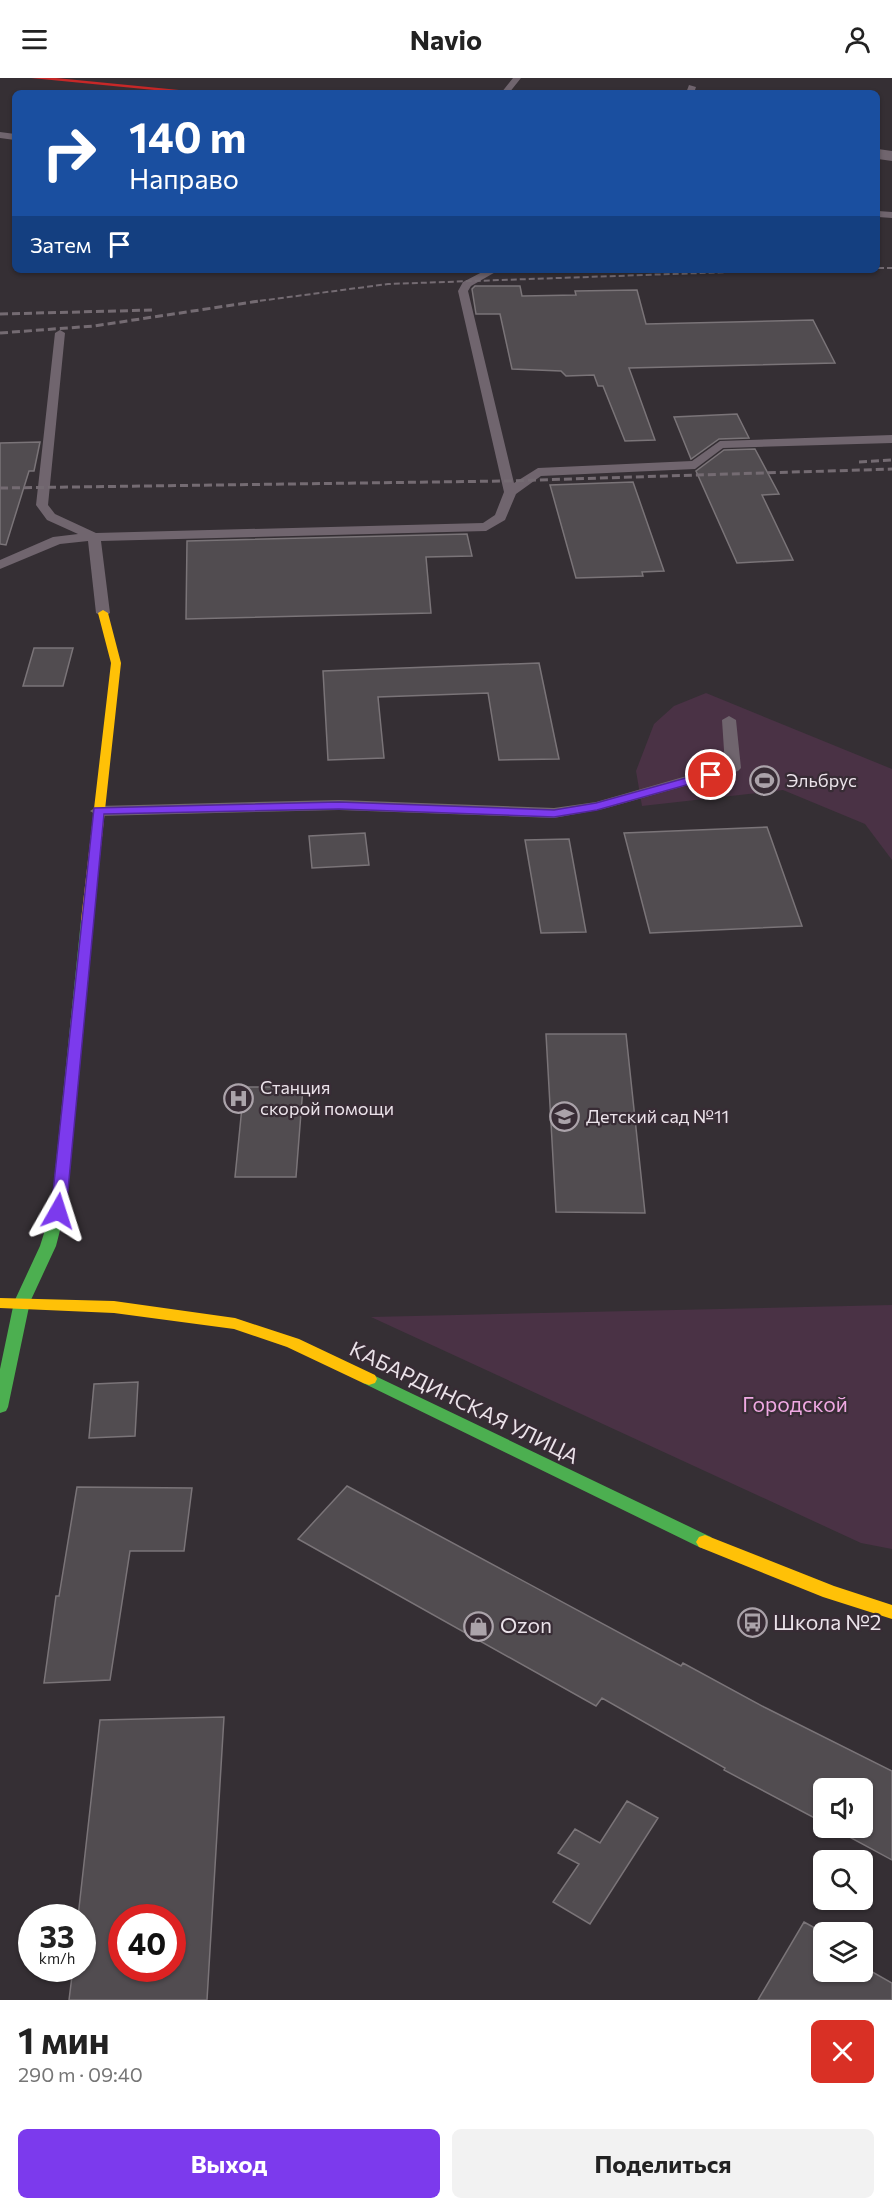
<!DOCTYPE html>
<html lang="ru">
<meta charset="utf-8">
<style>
body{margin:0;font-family:Commissioner,sans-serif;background:#f2f2f2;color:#222;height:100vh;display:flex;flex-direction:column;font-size:22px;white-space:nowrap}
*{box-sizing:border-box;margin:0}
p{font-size:20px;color:#767676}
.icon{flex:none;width:33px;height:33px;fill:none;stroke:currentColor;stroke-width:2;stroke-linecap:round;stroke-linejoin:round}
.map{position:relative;height:1922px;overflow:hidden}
.sheet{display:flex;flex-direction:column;background:#fff;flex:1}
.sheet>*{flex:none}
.hud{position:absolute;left:12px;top:12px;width:868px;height:183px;border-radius:9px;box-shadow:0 2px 4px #0004;background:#1a4fa0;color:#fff;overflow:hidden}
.tools{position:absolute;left:813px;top:1700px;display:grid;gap:12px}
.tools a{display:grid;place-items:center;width:60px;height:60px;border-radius:9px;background:#fff;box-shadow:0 2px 4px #0004;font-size:30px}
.speed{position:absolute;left:18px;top:1826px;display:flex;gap:12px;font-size:30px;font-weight:700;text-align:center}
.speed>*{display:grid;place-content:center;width:78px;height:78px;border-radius:50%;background:#fff;box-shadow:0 2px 4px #0004;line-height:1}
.speed small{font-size:15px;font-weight:400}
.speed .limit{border:9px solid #d22;background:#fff;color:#111}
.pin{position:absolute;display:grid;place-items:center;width:51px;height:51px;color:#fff;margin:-26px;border:3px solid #fff;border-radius:50%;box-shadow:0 2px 6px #0007}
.me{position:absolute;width:66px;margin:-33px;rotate:6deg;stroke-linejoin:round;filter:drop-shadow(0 0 4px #0008)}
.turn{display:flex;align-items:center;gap:21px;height:126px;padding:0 18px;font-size:27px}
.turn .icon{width:78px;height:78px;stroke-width:2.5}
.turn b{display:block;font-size:42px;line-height:51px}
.then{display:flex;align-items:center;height:57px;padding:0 18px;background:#0003;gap:12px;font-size:22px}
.round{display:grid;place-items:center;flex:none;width:63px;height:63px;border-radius:9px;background:#f2f2f2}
.headline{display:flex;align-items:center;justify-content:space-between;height:102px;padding:0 18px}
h1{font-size:36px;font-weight:700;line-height:45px}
.primary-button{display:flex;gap:12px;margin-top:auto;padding:12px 18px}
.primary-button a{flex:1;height:69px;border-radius:9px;background:#7c3aed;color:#fff;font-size:24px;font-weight:700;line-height:69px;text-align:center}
.primary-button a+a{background:#f2f2f2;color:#222}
header{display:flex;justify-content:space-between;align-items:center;height:78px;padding:0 18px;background:#fff;font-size:27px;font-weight:700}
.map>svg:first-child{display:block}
.green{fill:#4a3245}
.building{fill:#514c50;stroke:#7a7478;stroke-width:1.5;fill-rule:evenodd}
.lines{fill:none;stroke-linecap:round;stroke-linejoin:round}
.lane{fill:#70656e;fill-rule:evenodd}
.street{fill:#70656e;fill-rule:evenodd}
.fast{fill:#4caf50;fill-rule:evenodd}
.slow{fill:#ffc107;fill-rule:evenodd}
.jam{fill:#c62828;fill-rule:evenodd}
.rail-far1{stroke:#746b72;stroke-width:2;stroke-dasharray:6 3;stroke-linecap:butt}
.rail{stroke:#746b72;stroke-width:3;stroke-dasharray:8 4;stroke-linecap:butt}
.route{fill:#7c3aed;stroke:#51269a;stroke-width:1.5}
.labels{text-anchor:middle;stroke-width:4.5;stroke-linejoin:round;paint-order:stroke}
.poi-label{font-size:18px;fill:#eae2e9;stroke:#382c35;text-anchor:start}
.near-street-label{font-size:21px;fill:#eae2e9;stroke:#382c35}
.near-park-label{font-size:21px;fill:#efa8e2;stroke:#382c35}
.near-poi-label{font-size:21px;fill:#eae2e9;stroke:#382c35;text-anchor:start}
</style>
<header><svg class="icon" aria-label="menu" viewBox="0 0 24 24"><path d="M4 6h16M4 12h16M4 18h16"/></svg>Navio<svg class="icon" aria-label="person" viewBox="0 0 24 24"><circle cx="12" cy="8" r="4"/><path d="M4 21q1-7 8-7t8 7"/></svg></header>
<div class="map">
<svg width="892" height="1922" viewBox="0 0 892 1922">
<rect width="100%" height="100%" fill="#352f34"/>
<path class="green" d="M706,615l186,76v91l-27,-36 -82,-34 -141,16 -6,-35 18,-47 20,-18z
M892,1227v244l-31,-6 -490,-226z"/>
<path class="building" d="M475,208h45l2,10 54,-1 -1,-4 62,-1 9,34 167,-4 22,43 -206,5 26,72 -30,1 -22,-55h-5l-4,-11 -28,1 -5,-5 -49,-2 -12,-55h-24l-4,-25z
M737,336l12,24 -30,1 -28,20 -17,-42z
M40,364l-6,29h-5l-23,74 -6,-1v-101z
M755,371l24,45 -17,1 31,65 -56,3 -41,-92 28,-21z
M633,404l31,89 -22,1 1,4 -67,2 -26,-93z
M467,456l5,22 -46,1 5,56 -245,6 1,-78z
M34,570h39l-10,38h-40z
M539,585l20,96 -60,1 -11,-67 -110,4 6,61 -56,2 -5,-89z
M767,749l35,99 -152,7 -26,-100z
M365,755l4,32 -57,3 -3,-32z
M569,761l17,93 -45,1 -16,-93z
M546,956h80l19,179 -89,-1z
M244,1009h59l-7,90h-61z
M138,1304l-3,54 -46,2 5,-54z
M347,1408l334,180 2,-3 81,44 128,64v89l-61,-33h31v-39h-38v35l-100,-53 1,-2 -123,-70 -6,8 -298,-167z
M77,1409l115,1 -8,63h-54l-20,129 -66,3 12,-87h3z
M224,1639l-17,283h-138l4,-32h9v-51h-4l22,-197zM122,1839h50v51h-50z
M627,1723l31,17 -68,106 -37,-22 26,-38 -21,-11 17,-24 25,14z
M804,1844l20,11v38h38v-5l30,17v17h-134z"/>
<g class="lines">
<path class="lane" d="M513,0h8l-12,15h-8z
M689,7l7,2 -2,6h-8z
M0,54l15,2v6l-15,-2z
M878,133l14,1v6l-14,-1z
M486,192h13l-28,16 -3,5 46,192 24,-15 154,-7 28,-20 172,-6v8l-169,5 -28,21 -154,7 -25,18 -11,26 -19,11 -385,10 9,72 -7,4 -7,-4 -8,-72 -28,3 -60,25v-9l53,-23 25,-3 -31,-14 -11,-15 19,-172 5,-3 5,3 -17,172 7,9 41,19 387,-10 12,-8 9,-23 -46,-201 5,-9z
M729,638l7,4 5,48 -3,3 -135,38 -49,9 -215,-8 -241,6 -8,-5 8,-5 241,-6 215,8 42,-6 129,-37 -3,-45z"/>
<path class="street" d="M878,71l14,2v10l-14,-2z"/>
<path class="fast" d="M87,838l6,4 -28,291 -9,35 -26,56 -22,105 -2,4 -6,2v-44l14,-67 26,-56 11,-35 30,-291z
M369,1295l342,164 3,5 -3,5 -6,2 -6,-2 -336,-164 -2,-4 2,-4z"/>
<path class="slow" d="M103,532l5,3 13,50 -28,257 -6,4 -6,-4 30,-257 -13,-50z
M0,1220l114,3 121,17 64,21 76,36 2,4 -2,4 -6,2 -6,-2 -76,-36 -53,-18 -120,-16 -114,-5z
M705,1457l129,51 58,19v14l-69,-22 -124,-50 -3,-5 3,-5z"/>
<path class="jam" d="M31,0h25l154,15h-25z"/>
<path class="rail-far1" d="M878,190h14
M251,224l137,-18 398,-14"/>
<path class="rail" d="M0,236l154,-4
M0,255l94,-7 165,-25
M859,384l33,-2
M0,410l507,-7 385,-12"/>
</g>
<path class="route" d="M711,693l4,1v5l-118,33 -43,7 -215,-8 -235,5 -38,397 -8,5 -5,-1 -2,-4 43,-403 245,-6 215,8 42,-7z"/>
<defs>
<symbol id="stadium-ring" viewBox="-11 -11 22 22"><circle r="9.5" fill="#382c35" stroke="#aba3aa" stroke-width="1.5"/><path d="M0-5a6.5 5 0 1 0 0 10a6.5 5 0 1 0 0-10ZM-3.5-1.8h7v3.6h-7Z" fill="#aba3aa"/></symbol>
<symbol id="hospital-ring" viewBox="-11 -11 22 22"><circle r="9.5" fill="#382c35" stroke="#aba3aa" stroke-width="1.5"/><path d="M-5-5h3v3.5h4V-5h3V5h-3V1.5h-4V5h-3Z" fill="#aba3aa"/></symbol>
<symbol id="school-ring" viewBox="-11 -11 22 22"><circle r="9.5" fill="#382c35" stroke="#aba3aa" stroke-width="1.5"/><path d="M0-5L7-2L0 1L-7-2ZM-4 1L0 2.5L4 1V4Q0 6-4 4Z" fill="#aba3aa"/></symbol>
<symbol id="bus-ring" viewBox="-11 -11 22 22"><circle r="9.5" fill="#382c35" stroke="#aba3aa" stroke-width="1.5"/><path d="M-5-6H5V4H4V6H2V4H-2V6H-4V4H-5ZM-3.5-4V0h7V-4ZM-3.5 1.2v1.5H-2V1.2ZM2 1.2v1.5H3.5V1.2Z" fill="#aba3aa"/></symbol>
<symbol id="shop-ring" viewBox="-11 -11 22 22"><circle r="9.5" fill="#382c35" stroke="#aba3aa" stroke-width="1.5"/><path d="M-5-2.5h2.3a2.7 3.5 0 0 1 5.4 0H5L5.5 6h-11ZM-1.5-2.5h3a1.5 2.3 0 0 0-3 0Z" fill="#aba3aa"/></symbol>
</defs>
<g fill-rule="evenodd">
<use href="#stadium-ring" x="748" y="686" width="33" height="33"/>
<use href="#hospital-ring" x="222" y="1004" width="33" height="33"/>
<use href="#school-ring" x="548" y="1022" width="33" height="33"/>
<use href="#bus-ring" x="736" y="1528" width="33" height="33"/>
<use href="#shop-ring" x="462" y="1532" width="33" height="33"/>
</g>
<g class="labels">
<g class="poi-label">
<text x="786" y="709">Эльбрус</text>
<text x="260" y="1016">Станция<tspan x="260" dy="21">скорой помощи</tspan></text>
<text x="586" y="1045">Детский сад №11</text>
</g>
<g class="near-street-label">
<text transform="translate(464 1325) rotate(26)" y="7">КАБАРДИНСКАЯ УЛИЦА</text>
</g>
<g class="near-park-label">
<text x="795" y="1334">Городской</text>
</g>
<g class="near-poi-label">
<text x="773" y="1552">Школа №2</text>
<text x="500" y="1555">Ozon</text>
</g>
</g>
</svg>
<div class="tools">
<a><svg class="icon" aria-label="sound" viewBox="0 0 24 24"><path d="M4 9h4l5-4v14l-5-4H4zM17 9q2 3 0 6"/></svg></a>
<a><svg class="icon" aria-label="search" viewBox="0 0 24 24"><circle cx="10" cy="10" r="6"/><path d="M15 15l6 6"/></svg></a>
<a><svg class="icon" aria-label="layers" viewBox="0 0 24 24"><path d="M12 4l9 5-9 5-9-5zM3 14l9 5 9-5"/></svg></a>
</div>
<div class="speed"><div>33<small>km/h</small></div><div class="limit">40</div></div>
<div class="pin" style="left:711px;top:697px;background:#d93025"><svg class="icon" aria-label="arrive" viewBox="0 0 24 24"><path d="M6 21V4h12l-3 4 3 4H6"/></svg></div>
<svg class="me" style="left:58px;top:1133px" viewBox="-20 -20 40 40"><path d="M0-17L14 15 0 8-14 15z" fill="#7c3aed" stroke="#fff" stroke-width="4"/></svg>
<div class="hud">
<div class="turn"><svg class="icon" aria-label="right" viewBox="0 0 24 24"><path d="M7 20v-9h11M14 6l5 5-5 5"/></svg><div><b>140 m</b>Направо</div></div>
<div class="then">Затем<svg class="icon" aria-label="arrive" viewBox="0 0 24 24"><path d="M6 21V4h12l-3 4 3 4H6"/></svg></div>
</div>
</div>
<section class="sheet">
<div class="headline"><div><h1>1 мин</h1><p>290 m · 09:40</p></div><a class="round" style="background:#d93025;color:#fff"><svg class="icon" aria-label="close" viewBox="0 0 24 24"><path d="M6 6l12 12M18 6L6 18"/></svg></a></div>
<div class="primary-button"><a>Выход</a><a>Поделиться</a></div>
</section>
